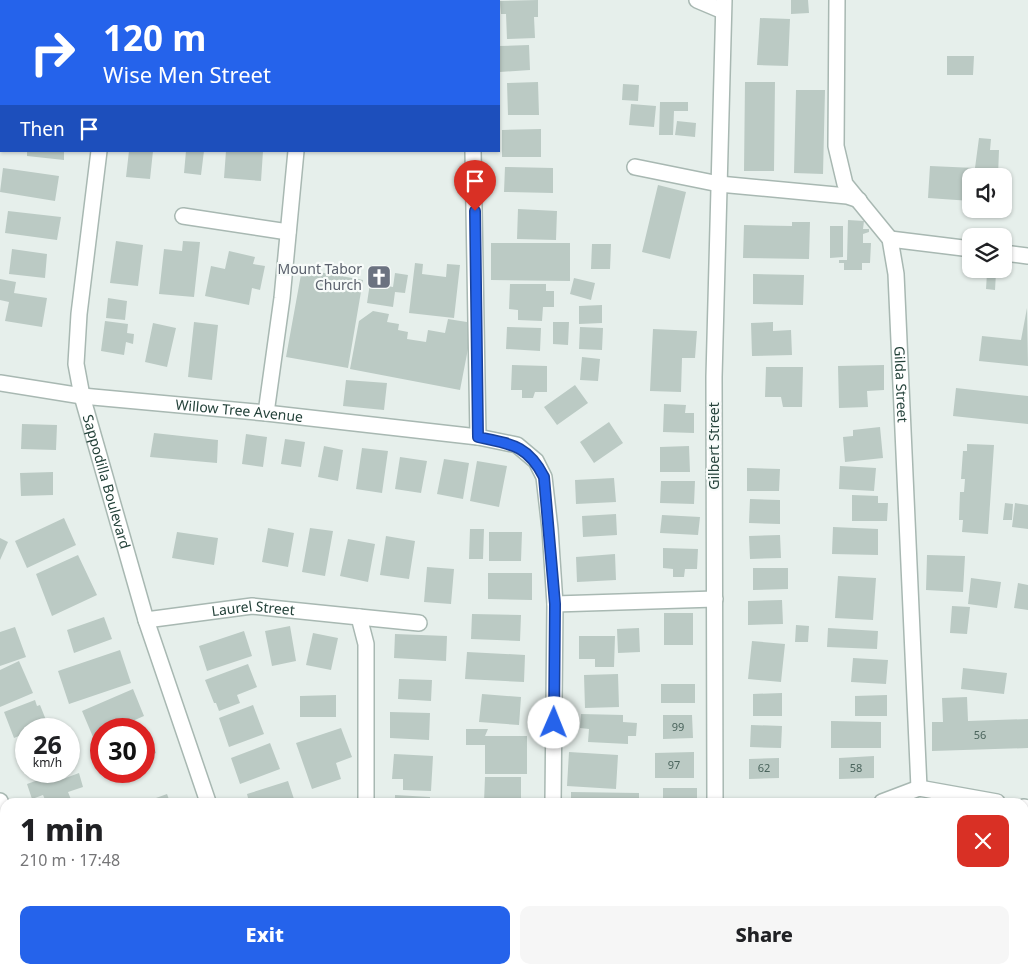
<!DOCTYPE html>
<meta charset="utf-8">
<style>
body{margin:0;font-family:"Noto Sans",sans-serif;background:#f6f6f6;color:#202124;height:100vh;display:flex;flex-direction:column;font-size:19px;white-space:nowrap}
*{box-sizing:border-box;margin:0}
p{font-size:16px;color:#757577}
.icon{flex:none;width:28px;height:28px;fill:none;stroke:currentColor;stroke-width:2;stroke-linecap:round;stroke-linejoin:round}
.map{position:relative;flex:1;overflow:hidden}
.side{position:absolute;left:0px;top:798px;width:1029px;height:176px;display:flex;flex-direction:column;background:#fff;border-radius:15px 15px 0 0;box-shadow:0 1px 4px #0004}
.side>*{flex:none}
.hud{position:absolute;left:0px;top:0px;width:500px;height:152px;box-shadow:0 1px 4px #0004;background:#2563eb;color:#fff;overflow:hidden}
.buttons{position:absolute;left:962px;top:168px;display:grid;gap:10px}
.buttons a{display:grid;place-items:center;width:50px;height:50px;border-radius:10px;background:#fff;box-shadow:0 1px 4px #0004;font-size:25px}
.speed{position:absolute;left:15px;top:718px;display:flex;gap:10px;font-size:25px;font-weight:700;text-align:center}
.speed>*{display:grid;place-content:center;width:65px;height:65px;border-radius:50%;background:#fff;box-shadow:0 1px 4px #0004;line-height:1}
.speed small{font-size:12px;font-weight:400}
.speed .limit{border:8px solid #d22;background:#fff;color:#111}
.pin{position:absolute;display:grid;place-items:center;width:42px;height:42px;color:#fff;margin:-51px -21px;border-radius:50% 50% 50% 0;rotate:-45deg;box-shadow:0 0 5px #0007}
.pin .icon{rotate:45deg}
.me{position:absolute;width:55px;margin:-28px;rotate:1deg;stroke-linejoin:round;filter:drop-shadow(0 0 4px #0008)}
.turn{display:flex;align-items:center;gap:18px;height:105px;padding:0 20px;font-size:22px}
.turn .icon{width:65px;height:65px;stroke-width:2.5}
.turn b{display:block;font-size:35px;line-height:42px}
.then{display:flex;align-items:center;height:48px;padding:0 20px;background:#0003;gap:10px;font-size:19px}
.round{display:grid;place-items:center;flex:none;width:52px;height:52px;border-radius:10px;background:#f6f6f6}
.head{display:flex;align-items:center;justify-content:space-between;height:85px;padding:0 20px}
h1{font-size:30px;font-weight:800;line-height:38px}
.action{display:flex;gap:10px;margin-top:auto;padding:10px 20px}
.action a{flex:1;height:58px;border-radius:10px;background:#2563eb;color:#fff;font-size:20px;font-weight:800;line-height:58px;text-align:center}
.action a+a{background:#f6f6f6;color:#202124}
.map>svg:first-child{display:block}
.building{fill:#bbcac4}
.lines{fill:none;stroke-linecap:round;stroke-linejoin:round}
.minor-casing{stroke:#a8b8b2;stroke-width:18}
.tertiary-casing{stroke:#a8b8b2;stroke-width:18}
.minor{stroke:#fff;stroke-width:15}
.tertiary{stroke:#fff;stroke-width:15}
.route-casing{stroke:#184099;stroke-width:12}
.route{stroke:#2563eb;stroke-width:9}
.labels{text-anchor:middle;stroke-width:4.5;stroke-linejoin:round;paint-order:stroke}
.number-label{font-size:11px;fill:#4a645c}
.worship-label{font-size:14px;fill:#5b616d;stroke:#f7fbf9;text-anchor:end}
.street-label{font-size:14px;fill:#24423a;stroke:#f7fbf9}
</style>
<div class="map">
<svg width="1028" height="973" viewBox="0 0 1028 973">
<rect width="100%" height="100%" fill="#e6efeb"/>
<path class="building" d="M538,0v17h-4l1,21 -28,1 -1,-25h-5l-1,-13z
M791,0h17l1,13 -18,1z
M760,18l30,1 -2,47 -31,-1z
M529,45l1,25 -30,2 -1,-26z
M947,56h27l-1,19h-26z
M538,82l1,33h-31l-1,-32z
M745,82h30l-1,89h-30z
M623,84l16,1 -1,16 -16,-1z
M796,90h29l-2,84 -29,-1z
M660,102h28v9h-14l-1,24h-14z
M631,104l25,2 -2,21 -25,-2z
M677,121l19,2 -1,14 -20,-2z
M541,129v28h-39v-27z
M979,138l12,1 -1,11h9l-1,26h-27v25l-43,-3 2,-32 45,2z
M27,151h37v9l-37,-4z
M129,151h24l-3,28 -24,-2z
M186,151h18l-3,24 -17,-2z
M226,151h37l-2,30 -37,-3z
M505,167l48,1v25l-49,-1z
M3,168l56,8 -4,25 -55,-9z
M658,185l28,7 -16,67 -28,-7z
M518,209l39,2 -1,29 -39,-1z
M8,211l53,6 -4,23 -52,-7z
M848,220l16,1 -1,8h6v3l-6,2v9h8l-1,20h-8v7h-18v-7h-5v-3h8z
M792,222h18l-1,37 -66,-1 1,-33 48,1z
M830,226h13v31l-13,1z
M116,241l27,4 -5,41 -28,-3z
M183,241l17,1 -6,55 -35,-3 5,-45 18,2z
M491,243h79v38l-79,-1z
M592,244h19l-1,25h-19z
M12,249l35,5 -2,24 -36,-4z
M229,251l26,6 -2,7 12,2 -5,24 -8,-2 -3,17 -44,-9 6,-30 14,3z
M415,263l8,1 -1,10 24,3 1,-13 13,1 -6,53 -45,-5z
M302,269l61,11 -15,88 -62,-11z
M395,273l13,2 -3,18 -10,-1 -2,15 -26,-4 3,-20 23,4z
M987,273h9l-1,17 -9,-1z
M753,274l51,1 -1,30 -50,-1z
M574,278l21,5 -4,17 -21,-6z
M0,279l16,3 -2,11 33,5 -5,29 -37,-6 4,-19 -9,-2z
M510,284h36v7h8v16h-11l-1,14 -24,-1v-10l-9,-1z
M108,298l19,3 -2,19 -19,-2z
M602,305v18l-23,1v-18z
M1027,308l1,58 -49,-5 3,-25 39,4z
M373,311l16,3 -2,8 12,2 -1,6 10,2 -1,7 19,3 2,-12 17,3 3,-14 25,4 -13,67 -110,-21 9,-48z
M105,321l23,3 -1,9 7,1 -1,10 -7,-2 -2,13 -23,-4z
M194,322l24,3 -6,55 -24,-3z
M553,322h16l-1,23 -15,-1z
M773,322v9l18,-1 1,25 -40,1 -1,-33z
M153,323l23,5 -9,39 -22,-5z
M507,327l34,1 -1,23 -34,-2z
M580,327l23,1 -1,22 -23,-1z
M653,329l44,2 -2,27h-13l-1,34 -31,-1z
M582,357l18,2 -2,22 -18,-1z
M512,365l35,1v26h-12l-2,6h-11v-8h-11z
M884,365v25l-17,1 1,16 -29,1 -1,-42z
M766,367h37l-1,40h-19l-2,-10h-16z
M346,380l41,3 -3,27 -41,-4z
M575,385l13,18 -31,22 -13,-18z
M956,388l72,8v28l-75,-8z
M664,404l22,1 -1,8h9v20l-31,-1z
M609,422l14,21 -29,20 -14,-21z
M22,424l35,1 -1,25 -35,-1z
M880,427l3,31 -38,4 -2,-25 10,-1v-6z
M154,433l64,7 -1,23 -67,-6z
M246,434l21,3 -4,30 -21,-3z
M285,439l20,3 -4,25 -20,-3z
M967,444l27,1 -6,89 -26,-2 1,-12h-4l1,-28h4l1,-13h-4l2,-28h4z
M324,446l19,4 -5,31 -20,-4z
M689,446l1,26h-30v-25z
M362,448l26,3 -6,42 -26,-4z
M400,457l27,4 -6,32 -26,-4z
M444,459l25,4 -6,36 -26,-5z
M477,461l30,5 -8,41 -29,-6z
M840,466l36,2 -2,23 -35,-2z
M747,468l33,1 -1,22h-32z
M53,472v23l-32,1 -1,-23z
M614,478l2,24 -40,2 -1,-24z
M661,481h34l-1,23 -34,-1z
M852,495l26,1v7h10l-1,18h-35z
M750,499l30,1v24l-31,-1z
M1005,503l8,1 -1,16h-9z
M1015,503l13,2v24l-16,-2z
M616,514l1,21 -34,2 -1,-21z
M662,515l38,2 -2,18 -38,-2z
M64,518l12,27 -49,23 -12,-27z
M833,527l45,2v26l-46,-1z
M268,528l26,5 -6,34 -26,-5z
M310,528l23,3 -8,45 -23,-4z
M470,529h14l-1,30h-14z
M177,532l41,6 -4,27 -42,-7z
M489,532h33l-1,29h-32z
M780,535l1,23 -31,1 -1,-23z
M386,536l29,5 -6,38 -29,-4z
M0,538l8,4 -8,18z
M348,539l27,5 -7,38 -28,-6z
M663,548l35,1 -1,20h-12l-1,8h-11v-8l-10,-1z
M615,554l1,26 -39,2 -1,-25z
M78,555l19,40 -45,21 -16,-42z
M927,555l38,1 -2,36 -37,-2z
M427,567l27,2 -3,35 -27,-2z
M753,568h35v21l-35,1z
M488,573h44v27l-44,-1z
M838,576l38,2 -3,42 -38,-2z
M971,578l30,4 -4,26 -29,-4z
M1018,583l10,2v25l-14,-2z
M782,600l1,24 -35,1v-24z
M952,606l18,1 -3,27 -17,-1z
M664,613h29v32h-29z
M472,614l49,1 -1,26 -49,-2z
M104,617l8,22 -38,14 -7,-23z
M796,625l13,1 -1,16h-13z
M290,626l6,35 -24,5 -7,-35z
M15,627l11,30 -26,9v-34z
M639,628l1,24 -22,1 -1,-24z
M828,628l50,3 -1,18 -50,-2z
M244,631l8,25 -45,15 -8,-25z
M313,633l25,5 -7,32 -25,-5z
M395,634l52,2 -1,25 -52,-3z
M579,636h36l-1,31h-19v-8h-16z
M752,641l33,3 -4,38 -33,-3z
M120,650l11,33 -62,21 -11,-33z
M467,652l58,3 -1,27 -59,-3z
M853,658l35,2 -2,24 -35,-2z
M19,661l14,32 -33,14v-37z
M248,664l9,23 -20,8 3,8 -21,8 -3,-8h-2l-9,-23z
M963,668l44,5 -3,21 -43,-5z
M618,674l1,33 -34,1 -1,-33z
M399,679l33,1 -1,21 -33,-2z
M661,684h34v19h-34z
M133,689l11,27 -30,13h-13v5l-8,3 -11,-26z
M782,693v23h-29v-22z
M482,694l39,3 -2,28 -40,-3z
M336,695v22h-36v-21z
M887,695v21h-32v-20z
M967,697l1,24 60,-2v29l-96,3v-29h11l-1,-24z
M35,700l2,6 3,-1 8,20 -10,4h-12v4l-12,5 -10,-26z
M253,705l11,29 -35,13 -10,-29z
M390,712l40,1 -1,27 -39,-2z
M581,714l42,1v7l14,1 -1,13h-8v8l-40,-2 1,-13 -9,-1z
M663,715h29l1,23 -30,1z
M831,721l50,1v26h-50z
M751,725l31,1 -1,22 -31,-1z
M341,728l11,29 -16,6 5,16 -29,10 -16,-46z
M147,729l9,24 -12,5v-28z
M466,729h22l-3,7h42v38h-42v-29h-19z
M270,743l10,26 -40,15 -9,-26z
M26,749v23l-2,1 -7,-20z
M569,752l49,3 -2,34 -49,-3z
M694,752v26h-39v-25z
M394,754l39,2 -2,35 -28,-1v-11h-11z
M874,756v22l-35,1v-21z
M779,758v20l-30,1v-20z
M61,772l2,7 16,-6 4,14 -15,5 4,10h-26l-3,-7 -11,4 -5,-15z
M485,777h36v25h-37z
M288,781l7,21h-46l-2,-8z
M663,788h34v14h-34z
M571,792l68,1v9h-68z
M167,794l3,8h-25z
M395,795l35,2v5h-35z
M1024,826h4v21l-4,-1z
M5,901v30l-5,2v-30z
M5,940v24l-4,2 -1,-24z
M23,969h10l2,4h-23z
M172,969h32l1,4h-31z
M205,969h16l2,4h-16z
M332,969h13l1,4h-24z
M472,969h55v2h-55z
M570,969h52v4h-52z
M664,969h33v4h-33z
M902,969h29v4h-29z
M988,969h29v2h-29z"/>
<g class="lines">
<defs>
<g id="minor">
<path d="M470,0v1"/>
<path d="M697,0l26,11"/>
<path id="s1" d="M837,0l-1,146 9,38 45,55 6,35 23,514"/>
<path d="M313,1v-1"/>
<path d="M473,151l5,286"/>
<path d="M635,167l84,17 128,12 12,4"/>
<path d="M183,216l105,16"/>
<path d="M890,239l81,10"/>
<path d="M1004,253l24,3"/>
<path id="s2" d="M0,383l82,13 184,17 212,24 39,8 19,16 8,16 6,52 5,75 -2,198"/>
<path d="M266,413l16,-115 14,-147"/>
<path d="M555,604l160,-5"/>
<path d="M359,617l60,6"/>
<path id="s3" d="M146,620l106,-14 107,11 7,27v158"/>
<path d="M0,801l5,13"/>
<path d="M715,802l-1,-425 10,-377"/>
<path d="M882,802l37,-14 78,14"/>
<path d="M1024,807l4,1"/>
<path d="M0,886l5,-2"/>
<path d="M62,969l1,4"/>
<path d="M716,969v4"/>
<path d="M551,973v-4"/>
<path d="M874,973v-4"/>
</g>
<g id="tertiary">
<path d="M118,1l1,-1"/>
<path id="s4" d="M99,151l-20,163 -3,50 6,32 64,224 62,182"/>
<path d="M268,969l1,4"/>
</g>
</defs>
<use href="#minor" class="minor-casing"/>
<use href="#tertiary" class="tertiary-casing"/>
<use href="#minor" class="minor"/>
<use href="#tertiary" class="tertiary"/>
</g>
<g class="lines">
<defs>
<path id="route" d="M475,211l3,226c33,7 50,8 66,40l11,127 -1,119"/>
</defs>
<use href="#route" class="route-casing"/>
<use href="#route" class="route"/>
</g>
<defs>
<symbol id="church-square" viewBox="-11 -11 22 22"><rect x="-9" y="-9" width="18" height="18" rx="4" fill="#6b7280" stroke="#f7fbf9"/><path d="M-1.2-6h2.4v3.5h3.3v2.4h-3.3V6h-2.4V-.1h-3.3v-2.4h3.3Z" fill="#fff"/></symbol>
</defs>
<g fill-rule="evenodd">
<use href="#church-square" x="365" y="263" width="28" height="28"/>
</g>
<g class="labels">
<g class="number-label">
<text x="678" y="731">99</text>
<text x="980" y="739">56</text>
<text x="674" y="769">97</text>
<text x="764" y="772">62</text>
<text x="856" y="772">58</text>
</g>
<g class="worship-label">
<text x="362" y="274">Mount Tabor<tspan x="362" dy="16">Church</tspan></text>
</g>
<g class="street-label">
<text dy="5" stroke="none"><textPath href="#s1" startOffset="402">Gilda Street</textPath></text>
<text dy="5" stroke="none"><textPath href="#s2" startOffset="241">Willow Tree Avenue</textPath></text>
<text transform="translate(714 446) rotate(-90)" y="5">Gilbert Street</text>
<text dy="5" stroke="none"><textPath href="#s4" startOffset="336">Sappodilla Boulevard</textPath></text>
<text dy="5" stroke="none"><textPath href="#s3" startOffset="108">Laurel Street</textPath></text>
</g>
</g>
</svg>
<div class="buttons">
<a><svg class="icon" aria-label="sound" viewBox="0 0 24 24"><path d="M4 9h4l5-4v14l-5-4H4zM17 9q2 3 0 6"/></svg></a>
<a><svg class="icon" aria-label="layers" viewBox="0 0 24 24"><path d="M12 4l9 5-9 5-9-5zM3 14l9 5 9-5"/></svg></a>
</div>
<div class="speed"><div>26<small>km/h</small></div><div class="limit">30</div></div>
<div class="pin" style="left:475px;top:211px;background:#d93025"><svg class="icon" aria-label="arrive" viewBox="0 0 24 24"><path d="M6 21V4h12l-3 4 3 4H6"/></svg></div>
<svg class="me" style="left:554px;top:723px" viewBox="-20 -20 40 40"><circle r="19" fill="#fff"/><path d="M0-13L10 11 0 6-10 11z" fill="#2563eb"/></svg>
<div class="hud">
<div class="turn"><svg class="icon" aria-label="right" viewBox="0 0 24 24"><path d="M7 20v-9h11M14 6l5 5-5 5"/></svg><div><b>120 m</b>Wise Men Street</div></div>
<div class="then">Then<svg class="icon" aria-label="arrive" viewBox="0 0 24 24"><path d="M6 21V4h12l-3 4 3 4H6"/></svg></div>
</div>
<section class="side">
<div class="head"><div><h1>1 min</h1><p>210 m · 17:48</p></div><a class="round" style="background:#d93025;color:#fff"><svg class="icon" aria-label="close" viewBox="0 0 24 24"><path d="M6 6l12 12M18 6L6 18"/></svg></a></div>
<div class="action"><a>Exit</a><a>Share</a></div>
</section>
</div>
